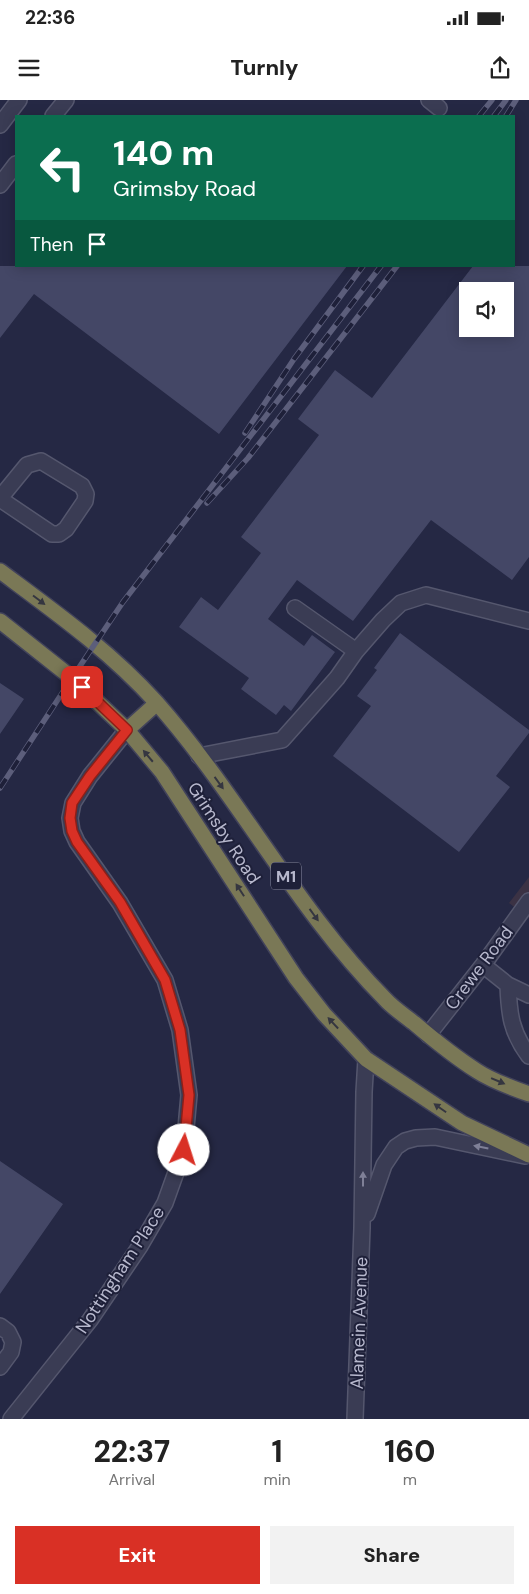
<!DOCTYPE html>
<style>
body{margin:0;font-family:"DM Sans",sans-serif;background:#f2f2f2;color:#222;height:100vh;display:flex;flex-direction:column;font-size:19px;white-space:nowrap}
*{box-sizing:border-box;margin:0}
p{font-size:16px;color:#767676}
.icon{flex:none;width:28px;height:28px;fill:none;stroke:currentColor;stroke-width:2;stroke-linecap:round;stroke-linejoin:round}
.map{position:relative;height:1319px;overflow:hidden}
.sheet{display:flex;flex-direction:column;background:#fff;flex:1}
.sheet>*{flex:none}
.top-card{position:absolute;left:15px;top:15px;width:500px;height:152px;border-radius:0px;box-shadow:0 2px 12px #0003;background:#0b6e4f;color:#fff;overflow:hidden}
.fabs{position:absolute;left:459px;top:182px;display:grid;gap:10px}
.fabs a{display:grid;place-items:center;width:55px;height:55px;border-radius:0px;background:#fff;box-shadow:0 2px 12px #0003;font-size:25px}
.pin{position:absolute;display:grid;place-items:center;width:42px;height:42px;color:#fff;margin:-21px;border-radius:10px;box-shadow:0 2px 8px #0006}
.me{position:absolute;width:55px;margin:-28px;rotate:5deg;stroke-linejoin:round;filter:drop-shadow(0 0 4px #0008)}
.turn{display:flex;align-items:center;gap:18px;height:105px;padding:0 15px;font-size:22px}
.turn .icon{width:65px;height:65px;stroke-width:2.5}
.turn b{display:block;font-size:35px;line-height:42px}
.then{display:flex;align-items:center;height:48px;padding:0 15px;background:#0003;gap:10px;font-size:19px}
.eta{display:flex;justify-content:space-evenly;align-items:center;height:85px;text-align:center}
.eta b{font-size:30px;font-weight:800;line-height:35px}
.primary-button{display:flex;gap:10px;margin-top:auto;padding:10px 15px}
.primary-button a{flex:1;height:58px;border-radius:0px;background:#d93025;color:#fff;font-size:20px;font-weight:800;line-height:58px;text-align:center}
.primary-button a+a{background:#f2f2f2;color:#222}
.status{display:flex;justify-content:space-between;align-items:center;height:35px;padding:0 25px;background:#fff;direction:ltr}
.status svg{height:14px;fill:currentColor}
header{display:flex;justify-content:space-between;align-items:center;height:65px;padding:0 15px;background:#fff;font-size:22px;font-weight:800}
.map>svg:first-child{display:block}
.medical{fill:#3b3244}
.building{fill:#444766;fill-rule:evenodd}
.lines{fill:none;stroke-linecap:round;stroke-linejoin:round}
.minor-casing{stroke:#55576e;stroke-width:18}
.highway-casing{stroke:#42435b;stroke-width:18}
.minor{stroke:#3a3c54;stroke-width:15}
.highway{stroke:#7a7856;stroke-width:15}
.rail-casing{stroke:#5c5e7b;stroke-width:5.5}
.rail{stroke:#1e2039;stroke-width:4;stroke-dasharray:11;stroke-linecap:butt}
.oneway{fill:#353640}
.oneway2{fill:#7f8097}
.route-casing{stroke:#8d1f18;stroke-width:12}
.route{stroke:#d93025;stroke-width:9}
.labels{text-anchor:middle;stroke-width:4;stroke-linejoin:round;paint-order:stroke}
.shield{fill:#1e2039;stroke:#898aa1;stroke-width:1}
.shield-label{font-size:16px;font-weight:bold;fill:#b7b8cd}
.street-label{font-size:18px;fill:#b7b8cd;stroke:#1e2039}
</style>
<div class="status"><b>22:36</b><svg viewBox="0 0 49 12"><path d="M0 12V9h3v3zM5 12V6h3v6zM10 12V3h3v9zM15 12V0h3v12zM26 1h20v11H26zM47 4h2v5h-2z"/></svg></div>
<header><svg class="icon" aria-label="menu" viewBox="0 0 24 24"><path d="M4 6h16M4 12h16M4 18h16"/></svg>Turnly<svg class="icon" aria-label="share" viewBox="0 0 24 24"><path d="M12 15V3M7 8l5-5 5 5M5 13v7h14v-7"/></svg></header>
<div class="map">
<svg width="529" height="1319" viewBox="0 0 529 1319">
<rect width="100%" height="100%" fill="#252844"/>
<path class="medical" d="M529,777v41l-20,-15z"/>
<path class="building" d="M0,166h347l-128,168 -185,-140 -34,44z
M473,166h56v291l-17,23 -81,-60 -78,101 -56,-41 -29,39 36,27 8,-11 23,17 -44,59 -7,-6 -8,10 -35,-26 8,-11 -70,-51 22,-30 17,13 43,-57 -20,-16 78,-102 -21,-16 37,-49 37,28zM468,191h37v38h-37z
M400,533l129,97v3l-33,43 14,11 -51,65 -126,-96 38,-50 -14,-10 20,-26 -3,-2z
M0,583l24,16 -24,35z
M0,1061l63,43 -63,90z"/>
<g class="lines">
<defs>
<path id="minor" d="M429,0l10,8
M53,16l13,-16
M0,25l19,-25
M0,85l16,-21
M0,398l27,-33 14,-4 41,25 4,8 -1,7 -19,28 -7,5h-7l-52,-35
M295,508l61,43
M199,656l83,-16 55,-62 19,-27 27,-31 18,-17 25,-8 103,26
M483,865l25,20 21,10
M508,885c1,29 3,47 21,71
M428,935l55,-70 46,-64
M367,1114l17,-49 12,-18 9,-6 11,-3 19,-1 90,19
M0,1226l8,6 5,10 -2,10 -11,15
M11,1319l79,-99 50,-74 25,-43 19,-53 5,-55 -9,-65 -15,-50 -45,-77 -43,-61 -5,-11 -2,-13 3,-15 17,-27 37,-46
M355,1319l7,-191 2,-136 2,-33"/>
<path id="highway" d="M0,471c55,41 110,80 156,131 83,94 141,208 229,297 8,9 19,16 29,24 20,17 41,34 63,48 15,10 35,17 52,23
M0,521l72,57 55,52 35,42 134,206 28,36 42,45 96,64 67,32
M127,630l30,-27"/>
</defs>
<use href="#minor" class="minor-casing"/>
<use href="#highway" class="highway-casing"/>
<use href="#minor" class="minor"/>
<use href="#highway" class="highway"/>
<defs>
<path id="rail" d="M479,16l13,-16
M494,16l12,-16
M506,16l10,-16
M245,333l49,-74 69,-93
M207,403l41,-45 149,-192
M0,688l72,-110 51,-76 258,-336"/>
</defs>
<use href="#rail" class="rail-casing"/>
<use href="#rail" class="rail"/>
</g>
<defs><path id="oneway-solid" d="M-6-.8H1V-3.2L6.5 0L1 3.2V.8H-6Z" transform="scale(1.25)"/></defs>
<g class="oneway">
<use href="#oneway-solid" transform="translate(39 500) rotate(37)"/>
<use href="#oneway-solid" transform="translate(148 656) rotate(-130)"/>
<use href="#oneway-solid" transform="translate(219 683) rotate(54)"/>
<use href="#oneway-solid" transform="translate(240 790) rotate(-123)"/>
<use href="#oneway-solid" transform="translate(314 815) rotate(54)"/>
<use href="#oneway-solid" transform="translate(333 923) rotate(-133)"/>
<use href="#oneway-solid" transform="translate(498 981) rotate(23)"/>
<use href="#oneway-solid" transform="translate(440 1008) rotate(-145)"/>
</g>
<g class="oneway2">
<use href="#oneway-solid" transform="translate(481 1047) rotate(-169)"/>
<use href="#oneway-solid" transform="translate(363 1079) rotate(-90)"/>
</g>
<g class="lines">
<defs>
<path id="route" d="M82,587l45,43 -37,46 -18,27 -2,15 2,13 5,11 43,60 45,78 15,50 9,65 -5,55"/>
</defs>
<use href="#route" class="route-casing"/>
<use href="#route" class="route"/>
</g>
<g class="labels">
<rect class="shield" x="271" y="762.5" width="30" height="27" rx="4"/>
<g class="shield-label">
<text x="286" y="782">M1</text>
</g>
<g class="street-label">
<text transform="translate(224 733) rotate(57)" y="6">Grimsby Road</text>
<text transform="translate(479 868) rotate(-53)" y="6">Crewe Road</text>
<text transform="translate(120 1170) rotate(-57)" y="6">Nottingham Place</text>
<text transform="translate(359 1223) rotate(-88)" y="6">Alamein Avenue</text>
</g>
</g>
</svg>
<div class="fabs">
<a><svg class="icon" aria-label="sound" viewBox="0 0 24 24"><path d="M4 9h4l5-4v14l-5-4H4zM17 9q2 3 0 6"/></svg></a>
</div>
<div class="pin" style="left:82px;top:587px;background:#d93025"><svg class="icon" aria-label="arrive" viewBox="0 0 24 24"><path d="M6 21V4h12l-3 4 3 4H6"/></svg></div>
<svg class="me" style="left:184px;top:1050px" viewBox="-20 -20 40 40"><circle r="19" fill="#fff"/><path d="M0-13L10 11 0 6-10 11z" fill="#d93025"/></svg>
<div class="top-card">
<div class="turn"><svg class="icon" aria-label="left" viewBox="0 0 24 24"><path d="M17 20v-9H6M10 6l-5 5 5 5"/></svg><div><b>140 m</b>Grimsby Road</div></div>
<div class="then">Then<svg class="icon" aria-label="arrive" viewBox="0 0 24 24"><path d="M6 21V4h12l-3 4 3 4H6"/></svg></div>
</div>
</div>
<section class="sheet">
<div class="eta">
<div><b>22:37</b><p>Arrival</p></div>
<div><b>1</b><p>min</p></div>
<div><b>160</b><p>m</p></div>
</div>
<div class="primary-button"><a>Exit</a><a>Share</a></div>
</section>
